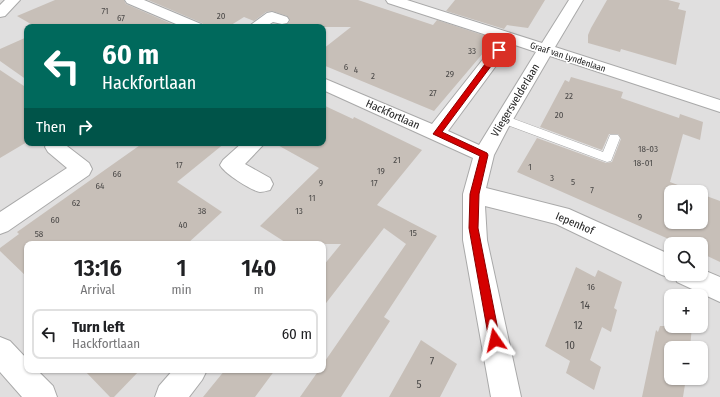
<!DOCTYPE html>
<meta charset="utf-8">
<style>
body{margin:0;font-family:"Fira Sans Condensed",sans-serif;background:#f6f6f6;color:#202124;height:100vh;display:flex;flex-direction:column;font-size:15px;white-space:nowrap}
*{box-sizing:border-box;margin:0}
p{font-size:13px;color:#757577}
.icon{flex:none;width:22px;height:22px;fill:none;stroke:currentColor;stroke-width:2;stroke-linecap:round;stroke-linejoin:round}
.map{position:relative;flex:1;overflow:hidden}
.sheet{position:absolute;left:24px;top:241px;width:302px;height:132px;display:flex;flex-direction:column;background:#fff;border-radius:8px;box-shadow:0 1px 3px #0004}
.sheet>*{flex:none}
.top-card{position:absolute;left:24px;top:24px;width:302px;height:122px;border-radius:8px;box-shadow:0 1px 3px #0004;background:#00695c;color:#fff;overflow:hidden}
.controls{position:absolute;left:664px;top:185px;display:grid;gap:8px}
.controls a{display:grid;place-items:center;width:44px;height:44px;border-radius:8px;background:#fff;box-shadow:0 1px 3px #0004;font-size:20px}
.pin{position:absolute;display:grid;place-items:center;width:34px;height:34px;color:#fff;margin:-17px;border-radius:8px;box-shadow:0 2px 6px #0006}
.me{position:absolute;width:44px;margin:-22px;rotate:349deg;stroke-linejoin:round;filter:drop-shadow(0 0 3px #0008)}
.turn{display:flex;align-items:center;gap:14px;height:84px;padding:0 12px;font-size:18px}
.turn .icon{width:52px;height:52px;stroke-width:2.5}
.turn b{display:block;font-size:28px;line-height:34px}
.then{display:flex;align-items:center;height:38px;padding:0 12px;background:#0003;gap:8px;font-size:15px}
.eta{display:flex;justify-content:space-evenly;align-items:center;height:68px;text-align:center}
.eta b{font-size:24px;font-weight:600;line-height:28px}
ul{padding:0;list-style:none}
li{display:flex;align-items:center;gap:12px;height:50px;margin:0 8px 6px;padding:0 4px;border:2px solid #e0e0e0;border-radius:8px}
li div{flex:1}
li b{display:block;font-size:15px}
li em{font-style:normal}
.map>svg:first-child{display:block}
.residential{fill:#e0dfdf;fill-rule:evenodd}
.building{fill:#c7bfb8}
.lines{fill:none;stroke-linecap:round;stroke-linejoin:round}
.service-casing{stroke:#a9a9a9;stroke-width:1}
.minor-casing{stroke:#a9a9a9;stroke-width:2}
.service{fill:#fff;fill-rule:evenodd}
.minor{fill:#fff;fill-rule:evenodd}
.route{fill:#d40000;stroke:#8a0000}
.labels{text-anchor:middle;stroke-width:3;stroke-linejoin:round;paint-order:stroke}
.number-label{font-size:9px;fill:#4b4948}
.far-street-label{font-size:9px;fill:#222;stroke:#fff}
.street-label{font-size:11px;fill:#222;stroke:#fff}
.near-number-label{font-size:11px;fill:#4b4948}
</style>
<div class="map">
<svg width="720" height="397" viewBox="0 0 720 397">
<rect width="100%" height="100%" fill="#f2efe9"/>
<path class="residential" d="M0,0h720v397h-720zM27,27h296v116h-296zM671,192h30v30h-30zM27,244h296v126h-296zM671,244h30v30h-30zM671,296h30v30h-30zM671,348h30v30h-30z"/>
<path class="building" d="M55,0h69l2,4 53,23h-143l-19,-11z
M148,0h210l75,25 4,-5 58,19 -61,72 -111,-46v-16l28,-22h-82l4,-3h14l3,-3 -3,-5 -15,-5 -6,1 -12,9 -10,-4 -16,10h-24l-2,-4z
M455,0h90l-17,28 -21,-3 -3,4 -58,-18z
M607,0h61l12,3 -2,6 8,2 -10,54 -55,-16 -1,3 -32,-9v-8l3,-7z
M27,37v43l-27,-19v-12z
M0,70l27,18v54l-27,16z
M571,77l52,15 -2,6 58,20 1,-4 23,8 -3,18 -17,-6 -13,48 26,10h-25v30h30v-28l19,7v61l-19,-9v-9h-21l-163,-72 20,-34 69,25 6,-1 9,-23 -3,-5h-9l-7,16 -62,-23 25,-47 4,2z
M323,105l30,14 1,-2 68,33 -45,55 60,31 -53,81 6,4 -49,76h-41l19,-27h4v-6l83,-120 -22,-16 -61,79v-41l18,-22h-53l-28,-18 59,-58 -45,-25h49z
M143,143h82l-48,39 45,30 -35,32h-160v33l-27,-26v-3l19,-14 -2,-2z
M576,267l19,10 3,-7 24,12 -8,26 3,2 -6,22 -9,-5 -12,33 11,7 -7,23 -28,-17 4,-12 -25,-15z
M660,326h32l-2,22h-19v30h15l-3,19h-41l14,-67 2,2z
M421,340l36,24 -17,33h-51z
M84,370h56l-26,27h-4z
M225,370h50l-20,27h-52z"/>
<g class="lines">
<defs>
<path id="service" d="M503,115l100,37 7,-17h8l2,3 -9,23 -4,1 -108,-40 -2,-3 2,-3z"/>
<path id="minor" d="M5,0h15l-15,16 -5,1v-12z
M125,0h19l57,24 2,3h-20l-56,-24z
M386,0h21l135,43 27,-43h14l-28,47 165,53v12l-170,-56 -42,72 -14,27 -8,33 83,21 102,46v19h30v-5l19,8v25l-43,-20 -2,-5 -4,1 -9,-3 -106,-51 -71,-18 2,34 34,157h-30l-28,-157v-46l10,-36 -150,-68v-12l109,46 67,-85 -111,-36zM512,44l24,8 -57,93 -31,-14z
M272,12l15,5 2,3 -2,3 -5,1 -9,-2 -8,5h-17l19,-14z
M47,143h16l26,20 3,6 -3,6 -81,56 -8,3v-22l67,-44 -19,-16 -3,-5z
M242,143h23l-20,21 25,14 3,6 -3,6c-4,1 -7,2 -10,2 -10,-2 -36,-19 -40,-27l3,-5z
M0,337l10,4 17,18v11h10l16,16 4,11h-35l-22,-25z
M173,370h34l-5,10 -13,17h-34l4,-11z"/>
</defs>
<use href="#service" class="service-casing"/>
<use href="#minor" class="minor-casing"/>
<use href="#service" class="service"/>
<use href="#minor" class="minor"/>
</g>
<path class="route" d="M497,48l6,2 -61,82 45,21 1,2 -9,39 -1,34 22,112 -1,4 -4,2 -4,-2 -2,-4 -20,-112 1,-34 10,-38 -47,-22z"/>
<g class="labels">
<g class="number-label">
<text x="105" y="14">71</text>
<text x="221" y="19">20</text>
<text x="121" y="21">67</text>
<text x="472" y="54">33</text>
<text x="346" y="70">6</text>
<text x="356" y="73">4</text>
<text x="450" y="77">29</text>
<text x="373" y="79">2</text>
<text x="433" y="96">27</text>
<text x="569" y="99">22</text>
<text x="559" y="118">20</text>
<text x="648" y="152">18-03</text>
<text x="397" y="163">21</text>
<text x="643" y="166">18-01</text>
<text x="179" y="168">17</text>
<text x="530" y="170">1</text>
<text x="381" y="174">19</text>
<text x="117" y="177">66</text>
<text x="552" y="181">3</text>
<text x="573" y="185">5</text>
<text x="321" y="186">9</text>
<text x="374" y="186">17</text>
<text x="100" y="189">64</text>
<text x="592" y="193">7</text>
<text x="312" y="201">11</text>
<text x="76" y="206">62</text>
<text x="202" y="214">38</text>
<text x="299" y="214">13</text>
<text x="640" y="220">9</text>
<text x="55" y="223">60</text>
<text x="183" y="228">40</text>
<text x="413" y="236">15</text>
<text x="39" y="237">58</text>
<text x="591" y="290">16</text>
</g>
<g class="far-street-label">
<text transform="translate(568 57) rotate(18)" y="3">Graaf van Lyndenlaan</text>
</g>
<g class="street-label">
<text transform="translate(515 100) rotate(-59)" y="4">Vliegersvelderlaan</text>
<text transform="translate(393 114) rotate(24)" y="4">Hackfortlaan</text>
<text transform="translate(575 223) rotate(23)" y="4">Iepenhof</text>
</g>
<g class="near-number-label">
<text x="585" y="309">14</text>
<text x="578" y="329">12</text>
<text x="570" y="349">10</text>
<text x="432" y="365">7</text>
<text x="419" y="388">5</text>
</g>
</g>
</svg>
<div class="controls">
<a><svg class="icon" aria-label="sound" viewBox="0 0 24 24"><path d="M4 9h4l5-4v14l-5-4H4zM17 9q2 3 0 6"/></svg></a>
<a><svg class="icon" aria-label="search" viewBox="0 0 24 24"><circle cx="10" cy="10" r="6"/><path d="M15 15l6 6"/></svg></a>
<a>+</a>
<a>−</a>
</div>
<div class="pin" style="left:499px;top:50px;background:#d93025"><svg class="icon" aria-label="arrive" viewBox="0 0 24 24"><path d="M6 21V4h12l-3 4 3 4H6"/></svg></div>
<svg class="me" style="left:495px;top:340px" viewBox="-20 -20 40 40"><path d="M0-17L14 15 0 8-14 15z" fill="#d40000" stroke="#fff" stroke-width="4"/></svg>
<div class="top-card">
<div class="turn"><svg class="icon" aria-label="left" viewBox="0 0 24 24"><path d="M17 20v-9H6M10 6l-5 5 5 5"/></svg><div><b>60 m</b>Hackfortlaan</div></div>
<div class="then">Then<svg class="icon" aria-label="right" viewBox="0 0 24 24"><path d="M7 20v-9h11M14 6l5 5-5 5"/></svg></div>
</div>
<section class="sheet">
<div class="eta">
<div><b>13:16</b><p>Arrival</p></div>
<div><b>1</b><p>min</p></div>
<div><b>140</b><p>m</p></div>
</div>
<ul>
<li><svg class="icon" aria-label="left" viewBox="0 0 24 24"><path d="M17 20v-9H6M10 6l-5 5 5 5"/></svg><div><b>Turn left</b><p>Hackfortlaan</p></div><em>60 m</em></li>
</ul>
</section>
</div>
